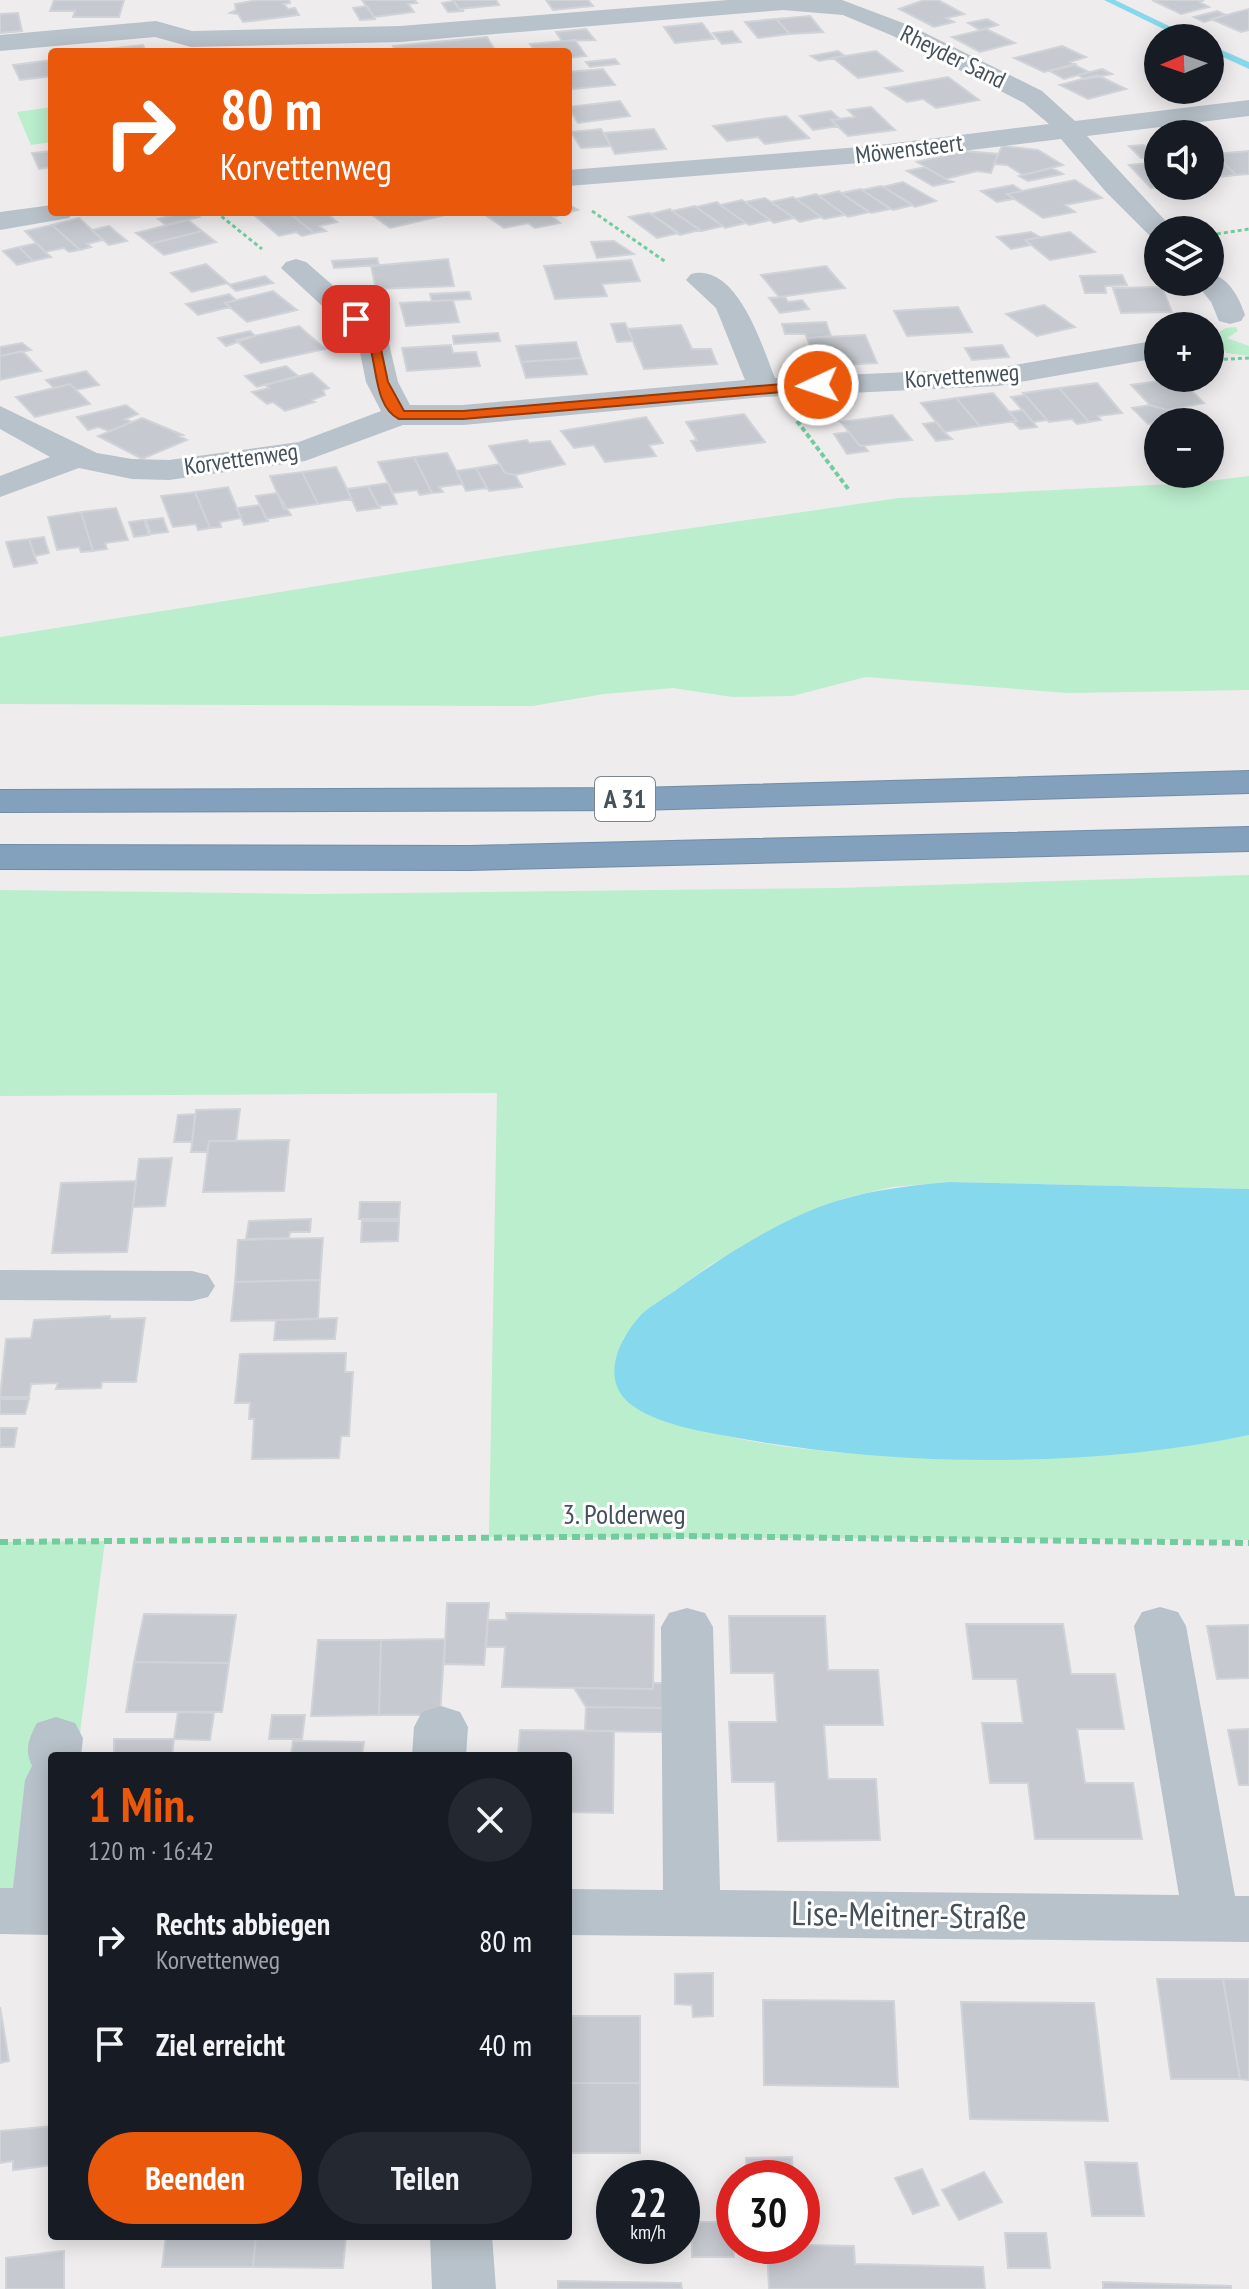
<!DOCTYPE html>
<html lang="de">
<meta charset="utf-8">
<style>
body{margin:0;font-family:"PT Sans Narrow",sans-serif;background:#242831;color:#f1f3f6;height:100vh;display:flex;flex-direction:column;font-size:30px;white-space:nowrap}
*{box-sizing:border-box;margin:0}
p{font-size:26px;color:#9ea1a6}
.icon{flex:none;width:44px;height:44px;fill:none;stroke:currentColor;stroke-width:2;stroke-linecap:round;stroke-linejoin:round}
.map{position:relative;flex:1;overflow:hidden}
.details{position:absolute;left:48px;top:1752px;width:524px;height:488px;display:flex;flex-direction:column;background:#171b24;border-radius:8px;box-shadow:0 4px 20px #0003}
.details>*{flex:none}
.hud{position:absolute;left:48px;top:48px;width:524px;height:168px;border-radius:8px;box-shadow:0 4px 20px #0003;background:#ea580c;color:#fff;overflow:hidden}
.needle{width:52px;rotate:268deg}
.fabs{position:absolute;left:1144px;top:24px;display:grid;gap:16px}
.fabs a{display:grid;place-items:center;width:80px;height:80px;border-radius:50%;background:#171b24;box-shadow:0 4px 20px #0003;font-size:40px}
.speed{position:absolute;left:596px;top:2160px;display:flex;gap:16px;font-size:40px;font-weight:700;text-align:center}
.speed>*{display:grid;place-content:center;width:104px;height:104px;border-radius:50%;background:#171b24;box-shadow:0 4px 20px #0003;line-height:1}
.speed small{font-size:20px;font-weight:400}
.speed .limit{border:12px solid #d22;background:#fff;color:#111}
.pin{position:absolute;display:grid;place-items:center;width:68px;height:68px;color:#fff;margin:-34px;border-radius:16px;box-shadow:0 4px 12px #0006}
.me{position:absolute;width:88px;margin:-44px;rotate:267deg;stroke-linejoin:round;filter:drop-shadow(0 0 6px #0008)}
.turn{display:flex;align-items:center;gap:28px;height:168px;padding:0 40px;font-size:36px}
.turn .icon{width:104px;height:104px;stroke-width:2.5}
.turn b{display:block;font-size:56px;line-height:68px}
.round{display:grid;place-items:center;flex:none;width:84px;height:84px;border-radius:42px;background:#242831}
.head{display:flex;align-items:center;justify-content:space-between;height:136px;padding:0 40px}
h1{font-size:48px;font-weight:700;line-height:60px;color:#ea580c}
.cta{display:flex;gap:16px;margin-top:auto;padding:16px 40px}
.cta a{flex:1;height:92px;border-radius:48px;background:#ea580c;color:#fff;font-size:32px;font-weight:700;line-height:92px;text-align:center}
.cta a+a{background:#242831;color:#f1f3f6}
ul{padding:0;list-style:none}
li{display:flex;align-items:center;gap:24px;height:104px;padding:0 40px}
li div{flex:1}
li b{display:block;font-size:30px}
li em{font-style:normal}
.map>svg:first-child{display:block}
.green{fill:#baeecd}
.water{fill:#86d9ec}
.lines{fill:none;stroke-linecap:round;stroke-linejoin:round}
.stream{fill:#86d9ec;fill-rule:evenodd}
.building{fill:#c6cad0;stroke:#d0d3d8;stroke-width:2}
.highway-casing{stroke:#6f8ca8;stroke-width:2}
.path-far2{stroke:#72cc9d;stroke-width:3;stroke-dasharray:4 3;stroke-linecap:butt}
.path-far1{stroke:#72cc9d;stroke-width:4;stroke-dasharray:5 3;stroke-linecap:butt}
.path{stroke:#72cc9d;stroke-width:6;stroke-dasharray:8 5;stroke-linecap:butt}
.minor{fill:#b8c2ca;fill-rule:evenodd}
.highway{fill:#83a1bc;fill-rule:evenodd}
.route{fill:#ea580c;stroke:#983908;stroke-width:2}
.labels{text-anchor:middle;stroke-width:6;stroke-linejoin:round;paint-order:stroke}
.far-street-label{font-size:24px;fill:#45515a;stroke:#fff}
.shield{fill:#fff;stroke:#7d858c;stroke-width:2}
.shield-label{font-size:26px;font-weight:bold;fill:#45515a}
.street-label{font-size:28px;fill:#45515a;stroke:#fff}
.near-street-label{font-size:34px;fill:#45515a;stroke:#fff}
</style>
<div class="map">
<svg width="1249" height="2289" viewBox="0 0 1249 2289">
<rect width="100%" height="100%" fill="#efeced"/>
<path class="green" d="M52,107v35l-21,3 -14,-33z
M1236,327l2,4 -11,7 22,8v10l-23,-3 -13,-17 13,-8z
M1249,476v214l-182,3 -201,-16 -74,19 -60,1 -59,-9 -69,6 -72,12 -532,-2v-67l548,-88 351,-51 294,-15z
M1249,875v314l-300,-7 -57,5 -43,10 -32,11 -107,57 -66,48 -21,26 8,65c97,45 209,51 315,53 102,2 204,-2 303,-22v105l-760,-3 8,-444 -497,3v-206l313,4 524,-6z
M105,1541l-28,215h-25v155h-52v-369z"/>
<path class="water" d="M949,1182l300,7v246c-162,34 -355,32 -517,2 -32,-6 -77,-13 -103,-34 -30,-25 -8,-68 14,-90 9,-8 20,-14 30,-21 44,-32 95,-65 146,-85 42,-16 86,-21 130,-25z"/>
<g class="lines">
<path class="stream" d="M1104,0h11l79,38h-12z
M1210,45l39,17v7l-39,-18z"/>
</g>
<path class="building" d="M54,0h70l-5,17h-46l2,-6h-25z
M258,0h31l1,3 -6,1 4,5 7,-1 4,7 -56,7 -5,-8 -8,-1 6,-3 -1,-6z
M362,0h53l2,3 -9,1 6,8 -40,5z
M453,0h43l3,5 -40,4z
M546,0h42l5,6 -40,4z
M924,0h14l26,14 -18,4 8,4 -20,5 -35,-18z
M1152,0h52l-4,2 9,5 -28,7z
M454,1l5,8 5,2 -16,1 -6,-9z
M367,6l8,13 -15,1 -7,-12z
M1249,9v21l-8,2 -30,-13z
M1217,11l9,4 -22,7 -10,-5z
M18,13l4,18 -22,2v-19z
M810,16l13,16 -33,2 -14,-15z
M776,19l14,15 -32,4 -13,-16z
M987,19l11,6 -18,5 -12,-7z
M702,23l12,16 -39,4 -11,-16z
M586,29l9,11 -33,1 -6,-9z
M986,29l29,14 -35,9 -28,-15z
M732,31l9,11 -19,2 -9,-11z
M487,37l9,15h-100l-3,-6z
M575,40l11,16 -18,2v-6h-33l-5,-8z
M143,45l3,7 -48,-2z
M1062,46l24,11 -16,5 5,2 -31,8 -30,-14z
M838,51l7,5 -26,5 -8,-5z
M876,51l26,20 -44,7 -25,-20z
M615,59l4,5 -29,3 -4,-5z
M52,60v16l-32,4 -7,-15z
M1074,65l15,7 -25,7 -14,-8z
M603,69l12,16 -42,4 -5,-7v-10z
M1102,69l10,5 -27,5 -7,-4z
M1097,75l29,14 -38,10 -28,-14z
M948,77l31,23 -43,8 -13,-9 -16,3 -21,-14z
M620,101l10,15 -52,7 -10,-16z
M871,107l24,23 -47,6 -17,-16 24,-3 -7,-7z
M831,111l9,8 -9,1 7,6 -25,4 -13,-14z
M786,116l23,22 -44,6 -7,-7 -31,4 -14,-15z
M601,129l10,17 -30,2 -10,-16z
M654,129l12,20 -51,5 -11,-21z
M1144,145l11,12 -14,1 -12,-12z
M1002,146l36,4 25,15 -40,10 -16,-10 -13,-1z
M51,151l1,16 -13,2 -7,-16z
M965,151l33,3 -7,19 -14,-2 -31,8 -29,-17z
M1249,151v23l-13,1 -21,-21z
M1215,154l21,21 -26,3v-23z
M1158,162v24h17l-24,2 -22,-23z
M925,167l21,12 7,3 -20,4 -26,-15z
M1052,168l11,6 -35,7 -9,-5z
M1075,180l27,18 -37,7 10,7 -32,6 -36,-24z
M903,182l33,19 -21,6 -32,-20z
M1013,185l9,6 -15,3 7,5 -17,3 -16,-11z
M881,186l2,1 30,18 -20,5 -31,-20z
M861,189l1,1 28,19 -19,4 -30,-20z
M839,191l2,2 28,19 -21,5 -29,-21z
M816,194l3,2 26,19 -21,4 -28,-20z
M793,197l3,2 25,18 -21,5 -29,-20z
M765,198l6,4 23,16 -20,5 -29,-21z
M742,200l3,2 25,18 -21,5 -29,-20z
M717,202l3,3 26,18 -21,5 -29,-21z
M568,204l10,6 -25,7 7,6 -25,5 -7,-5 -24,5 -23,-16h87z
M695,206l1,1 27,19 -21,5 -30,-20z
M670,209l2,2 28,19 -20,5 -29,-21z
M186,212l13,5 -33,8 -8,-6z
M269,212h19l26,21 -12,3 -6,-4 -17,4 -25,-21z
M288,212h37l12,10 -18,4 7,5 -12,2z
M368,212h73l4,3 -55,13z
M649,213l2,1 28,19 -22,5 -28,-21z
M79,218l13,12 11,10 -16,4 4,3 -11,3 -28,-25z
M188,220l14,11 -52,13 -14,-11z
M52,225l28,25 -11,2 -5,-4 -19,4 -20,-21z
M109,226l18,15 -18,4 -17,-15z
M202,231l14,11 -52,13 -14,-11z
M1031,232l9,5 -15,3 6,5 -20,4 -14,-12z
M1070,232l25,20 -45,8 -25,-20z
M614,241l20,13 -37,4 -6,-16z
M37,243l8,9 6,5 -18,4 -14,-14z
M19,247l14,14 -16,4 -14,-14z
M377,258l2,7 -45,3 -2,-7z
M448,259l6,27 -78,3 -5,-23z
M631,260l9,21 -38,3 5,12 -52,3 -11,-33z
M206,264l22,19 -36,9 -21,-19z
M826,266l19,22 -66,9 -18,-22z
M1122,275l5,10 -22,1 1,7h-21l-5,-17z
M265,276l8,7 -37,8 -7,-6z
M1162,287l10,25 -51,1 -8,-25z
M273,291l24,19 -50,12 -22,-19z
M469,292l2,7 -39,2 -2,-7z
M229,294l7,6 -11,3 5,4 -32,8 -12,-11z
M785,297l3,5 14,-2 7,9 -29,4 -11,-15z
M453,300l6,22 -53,4 -6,-23z
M1044,305l31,22 -38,9 -31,-22z
M958,307l14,25 -65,4 -13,-25z
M826,322l5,14 -24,2 -2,-4h-20l-3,-10z
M625,323l8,18 -16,1 -6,-18z
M681,325l11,24h19l6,15 -73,5 -16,-40z
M299,326l26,23 -64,14 -25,-23z
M250,331l5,5 -29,10 -8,-8z
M498,333l2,8 -46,3 -1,-8z
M865,335l12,28 -59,3 -11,-28z
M576,342l5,16 -60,4 -5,-16z
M22,343l9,7 -31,6v-9z
M451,345l2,8 23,-1 4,14 -73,5 -5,-23z
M1002,345l7,12 -37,3 -7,-12z
M22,351l19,20 -41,9v-24z
M581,358l6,16 -61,4 -5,-16z
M286,366l12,10 -41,11 -12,-11z
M86,371l13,14 -23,5 -6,-6 -16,4 -8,-8z
M312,373l17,15 -6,2 2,5 -13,5 3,2 -30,9 -12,-9 -6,2 -15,-12 17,-4 -4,-3z
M1179,378l25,25 -37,7 -17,-5 -19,-20z
M1097,383l25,30 -24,3 3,4 -12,2 -30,-34z
M70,384l20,20 -55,13 -19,-20z
M1059,388l30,34 -12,2 -5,-5 -23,3 -26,-29z
M993,393l16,19 8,9 -37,5 -24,-28z
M1025,395l22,25 -14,2 -22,-25z
M956,398l24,28 -36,6 -23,-29z
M126,405l12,9 -13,5 7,3 -23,9 -11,-4 -10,3 -11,-13z
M1150,405l17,5 9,11 -28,3 -16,-16z
M1023,410l10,12 4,5 -17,2 -7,-7 4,-1 -8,-9z
M744,414l21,28 -68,9 -6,-10 6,-1 -11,-18z
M892,415l20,25 -52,6 -19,-24z
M646,417l17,26 -14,2 7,11 -51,6 -11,-17 -20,3 -13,-17z
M142,418l41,17 -4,1 8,4 -45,19 -44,-23z
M937,422l7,10 8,7 -16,2 -13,-17z
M849,432l11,14h4l4,5 -21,3 -13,-20z
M527,440l2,3 21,-2 15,23 -50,11 -10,-2 -16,-27z
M447,453l16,31 -24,3 4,5 -11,1 -18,-36z
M414,457l18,36 -12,2 -3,-5 -24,3 -15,-31z
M500,464l5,9 10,2 7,12 -33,4 -13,-23z
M336,467l16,32 -34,5 -16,-32z
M476,468l11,20 -21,3 -10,-20z
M302,472l16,32 -34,5 -14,-33z
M388,483l9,21 -19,2 -10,-20z
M368,486l12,22 -23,3 -10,-22z
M228,487l13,31 -21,4 1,5 -11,1 -15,-36z
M195,492l15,36 -12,2 -2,-6 -23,3 -12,-31z
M277,493l14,22 -25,4 -10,-23z
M260,505l8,16 -24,4 -7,-17z
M116,508l12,32 -23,3 2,6 -14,2 -12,-39z
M81,512l12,39 -12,1 -2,-5 -22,3 -9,-33z
M163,518l5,14 -17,2 -5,-14z
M144,520l5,15 -15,2 -5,-15z
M44,537l5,16 -14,3 -6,-17z
M29,539l8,24 -23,4 -8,-25z
M240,1109l-4,32h-27l-2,11h-16l5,-42z
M195,1114l-3,28h-18l4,-27z
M289,1140l-5,51 -81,1 6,-51z
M172,1158l-7,48 -32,1 6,-48z
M136,1181l-9,71 -75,1 9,-70z
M360,1202h40l-1,17h-40z
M311,1219l-1,13h-20l-1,6 -43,1 3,-18z
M362,1221h37l-1,20 -37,1z
M323,1238l-3,42 -85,2 3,-42z
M320,1280l-2,39 -87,2 4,-39z
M110,1316v3l35,-1 -9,64h-34l-1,6 -45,1 2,-6 -27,1 -2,13h-29l6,-58 25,-1 3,-18z
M337,1318l-2,21 -61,1 2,-20z
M346,1353l-1,19h8l-4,64h-8l-2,22 -87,1 2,-40h-5l1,-16h-15l5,-49z
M0,1399h29l-4,15h-25z
M0,1428h17l-3,19h-14z
M447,1603h42l-5,62 -40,-1z
M506,1613l148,2 -1,74 -151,-2 3,-40h-19l2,-27h19z
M144,1614l92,1 -7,48 -95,-1z
M729,1616h96l3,54h50l5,55h-59l4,54h48l4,61 -102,1 -3,-59h-43l-3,-60h48l-3,-49h-43z
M966,1624h97l8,50h44l9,55h-47l8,54h48l9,56h-107l-7,-56h-38l-8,-60h41l-6,-44h-44z
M1249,1625v53l-32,1 -10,-53z
M445,1639l-5,76h-61l2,-75z
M318,1640h63l-2,75 -68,1z
M134,1662l95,1 -7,49h-96z
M653,1683h21l1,25 -89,-1 -12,-19 79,1z
M586,1707l78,1 -1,24 -78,-1z
M178,1712l36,1 -4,27 -36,-1z
M272,1715h33l-3,24h-33z
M1249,1729v56h-10l-11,-55z
M520,1730l94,1 -1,82 -45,-1v-56h-50z
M114,1739h60l-2,17h-58z
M293,1741l71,1 -2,14h-71z
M713,1973v43l-20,1 -1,-12 -17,-1v-30z
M1157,1979h66l17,100h-69z
M1223,1979h26v101l-9,-1z
M763,2000l131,1 4,86 -134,-2z
M961,2002l133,1 14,118 -138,-2z
M0,2007l9,54 -9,2z
M568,2016h72v67h-72z
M568,2083h72v70h-72z
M52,2126v39l-39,5v-9l-13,2v-32z
M792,2157l1,21h-46l-1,-20z
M1085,2162l52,1 7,53h-52z
M922,2169l17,36 -26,9 -18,-36z
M622,2171h52v7h-52z
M984,2172l18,30 -43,18 -17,-30z
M692,2222h42v35h-42z
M1005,2233h41l4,35h-42z
M166,2236h90l-3,31h-91z
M256,2236h90l-3,32 -90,-1z
M802,2245l52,1 1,18 128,3 2,22h-216l-2,-43z
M64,2251v38h-58v-31z
M558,2281l123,2 1,6h-124z
M1103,2282l128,4v3h-128z"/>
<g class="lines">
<defs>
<path id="highway" d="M1249,771v22l-612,17 -637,2v-22l637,-2z
M1249,827v24l-780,19 -469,-1v-24l469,1z"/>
</defs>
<use href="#highway" class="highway-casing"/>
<path class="path-far2" d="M592,211l74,51
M216,212l46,37
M1210,235l39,-6
M1210,360l39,-2"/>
<path class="path-far1" d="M797,421l52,69"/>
<path class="path" d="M0,1542l686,-6 563,7"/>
<path class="minor" d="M728,0h114l69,26 131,65 33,30 174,-21v16l-162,20 87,94h-16v8l-8,-2 -44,-44 -45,-53 -189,23 -304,24v-16l304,-24 177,-22 -25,-21 -131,-67 -50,-21 -60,-5 -383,32 -209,5 -36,-10 -155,14v-16l156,-14 36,10 208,-5z
M52,205v7h21l-4,6 -69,12v-18z
M296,259l10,3 77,67 4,6 11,47 12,23h53l282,-25 -29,-72 -30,-28 5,-6c46,-12 71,72 84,104l223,-10 160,-28v18l-160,28 -234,11 -301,28h-60l-98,36 -136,19 -37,-1 -53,-11 -79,29v-21l50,-19 -50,-28v-23l97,47 35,6 37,1 130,-18 82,-31 -15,-29 -9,-44 -76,-70 5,-6z
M1210,273c19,5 29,24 35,42l-4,6 -11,3 -11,-3 -8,-19 -16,-20h15z
M0,1270l192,1 16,4 7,11 -7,11 -16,4 -192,-1z
M1160,1607l18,5 8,14 49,270h14v46l-681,-7v-46l95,1 -2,-263 8,-14 18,-5 18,5 8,14 7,263 459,5 -45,-269 8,-14z
M441,1706l19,6 8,15 -2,29h-54l2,-29 8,-15z
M56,1717l19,6 8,15 -2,18h-29v179l-52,-1v-46h13l12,-108 7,-14c-8,-16 -3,-28 5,-43z
M430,2236h62l4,53h-64z"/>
<use href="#highway" class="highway"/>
</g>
<path class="route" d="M352,317h8l18,18 10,47 16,29h59l355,-30 6,4 -6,4 -355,30h-64c-27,-13 -21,-61 -33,-83 -3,-5 -10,-10 -14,-14z"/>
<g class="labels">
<g class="far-street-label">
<text transform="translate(953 57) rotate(26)" y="8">Rheyder Sand</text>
<text transform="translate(909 149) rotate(-7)" y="8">Möwensteert</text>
<text transform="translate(962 376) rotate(-4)" y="8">Korvettenweg</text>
<text transform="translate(241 459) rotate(-8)" y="8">Korvettenweg</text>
</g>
<rect class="shield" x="595" y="777" width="60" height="44" rx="6"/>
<g class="shield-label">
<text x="625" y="808">A 31</text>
</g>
<g class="street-label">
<text x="624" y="1524">3. Polderweg</text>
</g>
<g class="near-street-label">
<text transform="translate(909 1915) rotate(1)" y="12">Lise-Meitner-Straße</text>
</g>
</g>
</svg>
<div class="fabs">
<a><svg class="needle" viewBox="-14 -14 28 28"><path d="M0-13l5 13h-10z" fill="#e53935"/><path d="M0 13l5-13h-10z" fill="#9ea1a6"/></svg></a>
<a><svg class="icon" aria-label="sound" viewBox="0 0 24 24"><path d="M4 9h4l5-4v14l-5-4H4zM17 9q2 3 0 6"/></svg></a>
<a><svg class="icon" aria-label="layers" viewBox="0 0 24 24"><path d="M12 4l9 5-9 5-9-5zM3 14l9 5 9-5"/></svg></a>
<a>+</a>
<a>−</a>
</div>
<div class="speed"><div>22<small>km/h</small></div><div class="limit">30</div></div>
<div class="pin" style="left:356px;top:319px;background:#d93025"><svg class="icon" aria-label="arrive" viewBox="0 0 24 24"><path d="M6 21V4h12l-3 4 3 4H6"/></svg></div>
<svg class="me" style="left:818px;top:385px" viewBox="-20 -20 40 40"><circle r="17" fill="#ea580c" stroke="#fff" stroke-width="3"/><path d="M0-11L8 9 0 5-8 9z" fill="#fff"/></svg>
<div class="hud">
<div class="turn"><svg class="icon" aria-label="right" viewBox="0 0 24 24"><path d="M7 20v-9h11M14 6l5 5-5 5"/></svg><div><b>80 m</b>Korvettenweg</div></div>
</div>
<section class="details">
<div class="head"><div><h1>1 Min.</h1><p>120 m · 16:42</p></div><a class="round"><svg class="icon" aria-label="close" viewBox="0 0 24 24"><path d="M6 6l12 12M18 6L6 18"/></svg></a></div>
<ul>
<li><svg class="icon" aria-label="right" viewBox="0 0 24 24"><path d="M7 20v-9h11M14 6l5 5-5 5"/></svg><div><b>Rechts abbiegen</b><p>Korvettenweg</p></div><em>80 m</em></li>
<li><svg class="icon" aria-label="arrive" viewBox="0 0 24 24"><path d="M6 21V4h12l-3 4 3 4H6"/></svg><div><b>Ziel erreicht</b></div><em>40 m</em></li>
</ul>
<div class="cta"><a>Beenden</a><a>Teilen</a></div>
</section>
</div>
